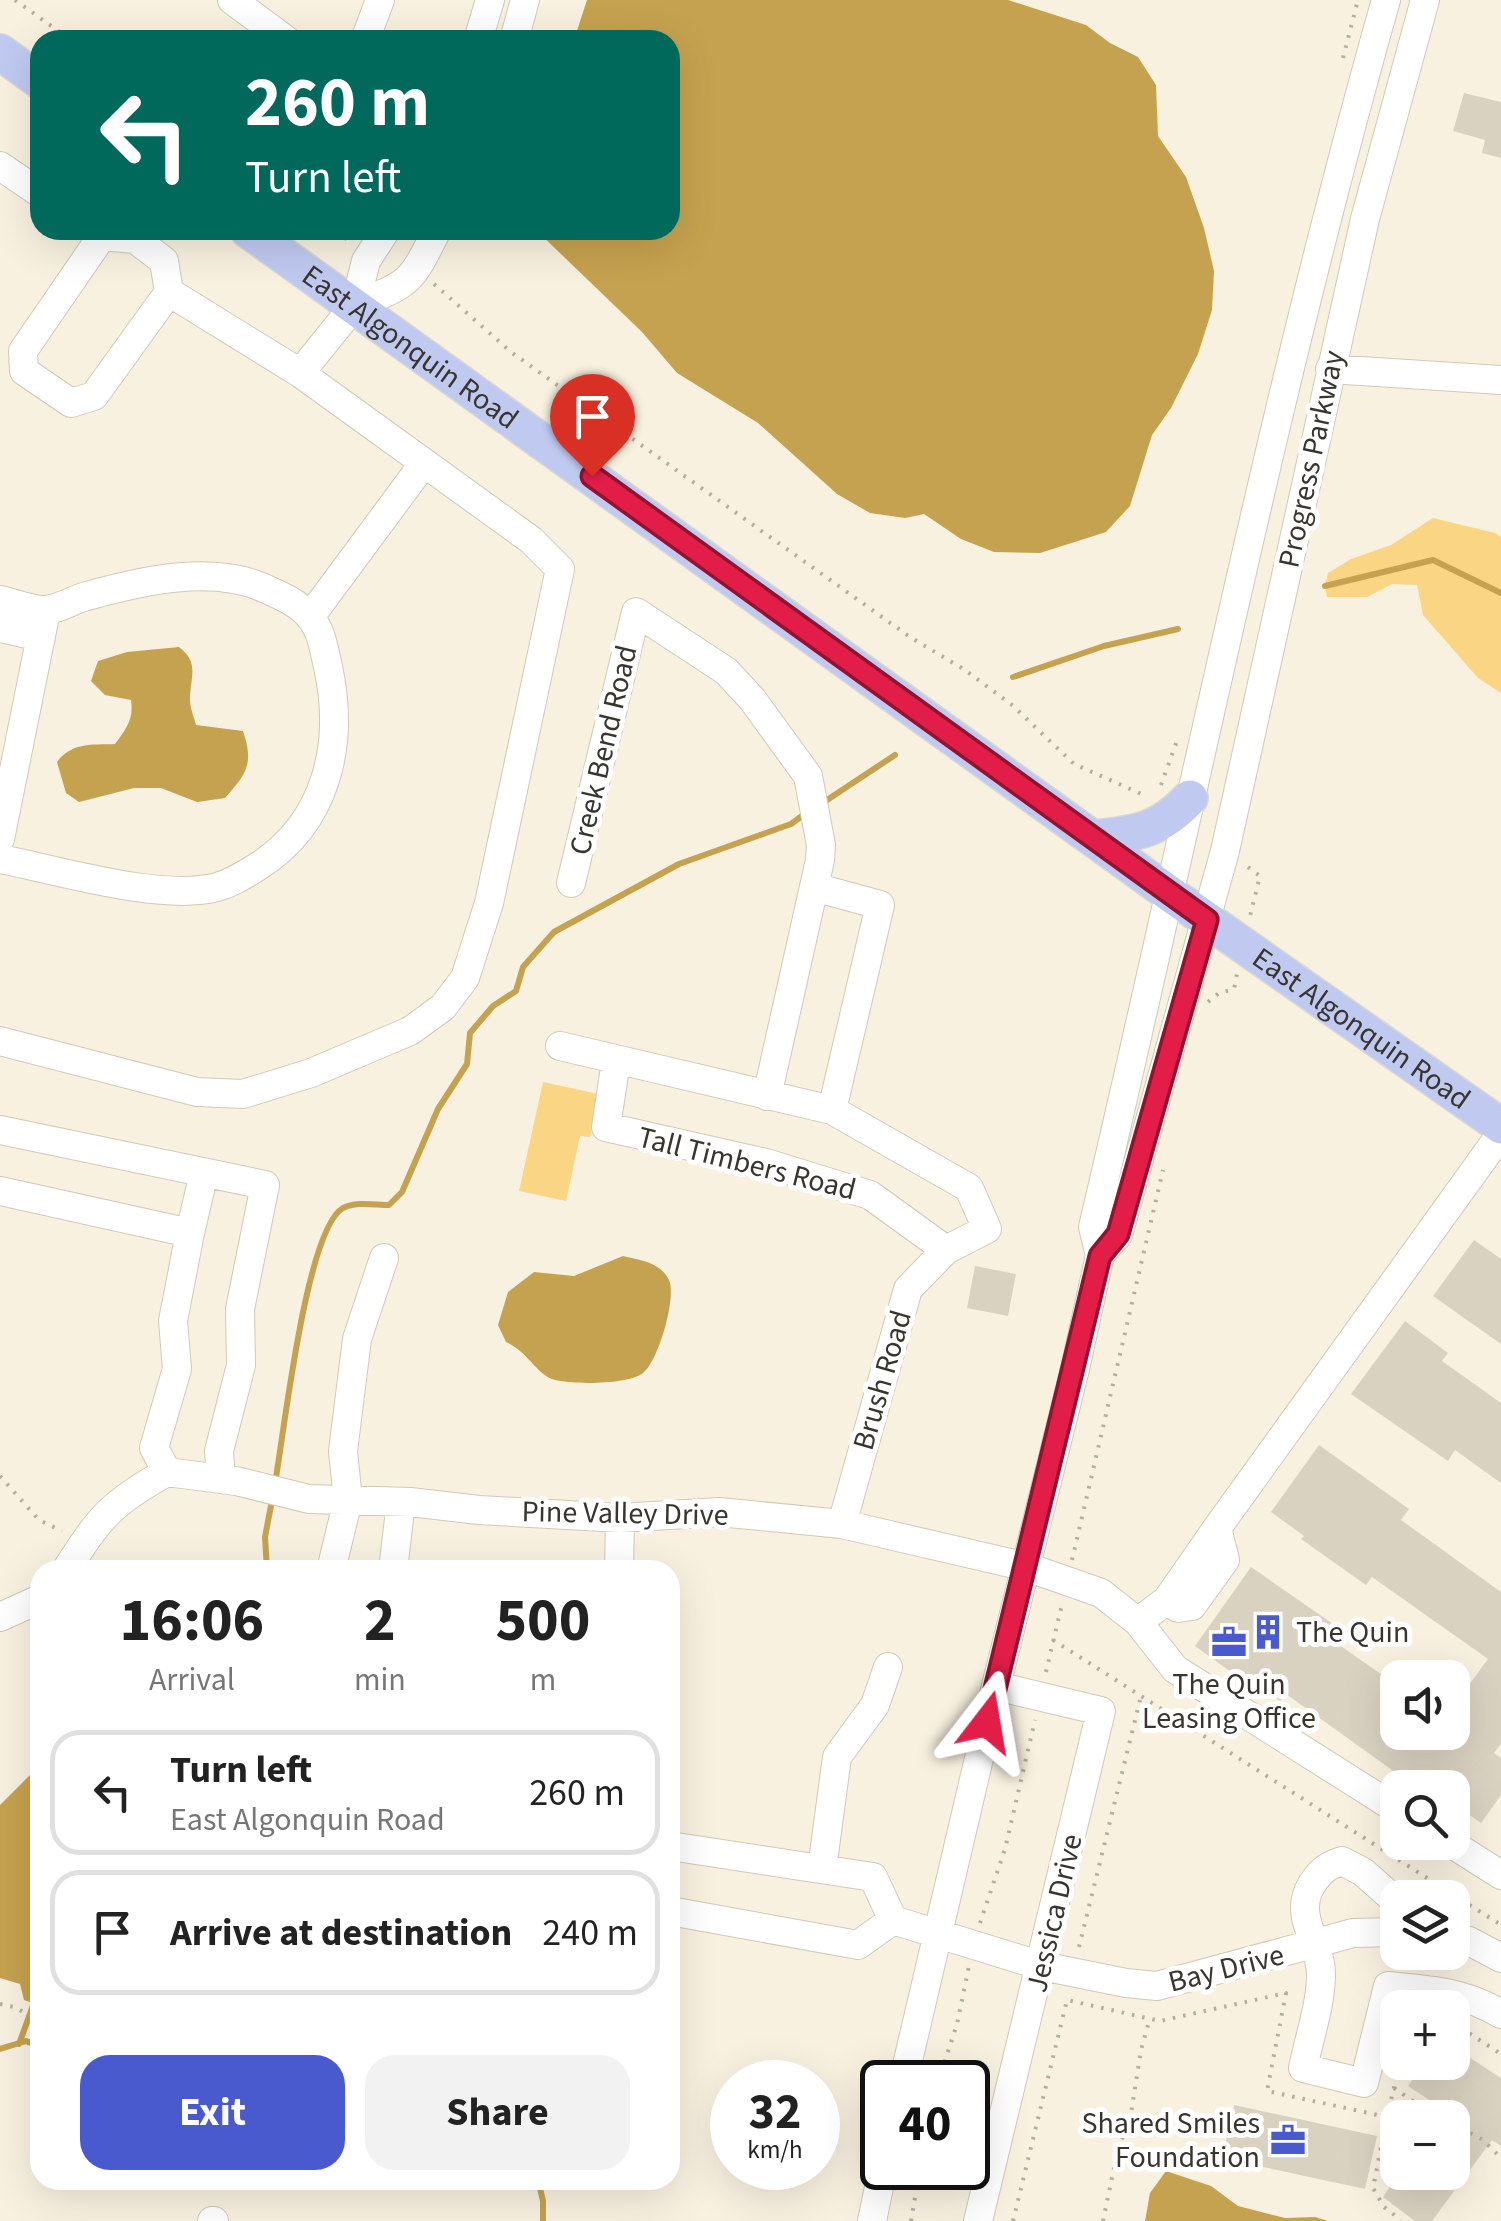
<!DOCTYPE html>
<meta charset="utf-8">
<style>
body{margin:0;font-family:"Source Sans 3",sans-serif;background:#f2f2f2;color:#222;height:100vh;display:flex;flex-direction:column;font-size:38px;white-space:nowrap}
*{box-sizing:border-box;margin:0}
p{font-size:32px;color:#767676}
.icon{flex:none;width:55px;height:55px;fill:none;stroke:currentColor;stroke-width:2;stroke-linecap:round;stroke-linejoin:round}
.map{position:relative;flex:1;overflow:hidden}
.sheet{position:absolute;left:30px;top:1560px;width:650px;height:630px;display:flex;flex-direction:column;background:#fff;border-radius:30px;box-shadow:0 10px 40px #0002}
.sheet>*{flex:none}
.hud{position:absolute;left:30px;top:30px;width:650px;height:210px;border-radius:30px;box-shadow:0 10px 40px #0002;background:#00695c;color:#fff;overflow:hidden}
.controls{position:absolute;left:1380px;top:1660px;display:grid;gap:20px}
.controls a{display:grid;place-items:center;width:90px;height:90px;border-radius:20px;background:#fff;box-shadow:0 10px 40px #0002;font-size:50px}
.speed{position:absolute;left:710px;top:2060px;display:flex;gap:20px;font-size:50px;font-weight:700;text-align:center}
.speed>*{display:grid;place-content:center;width:130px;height:130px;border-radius:50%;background:#fff;box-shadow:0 10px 40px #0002;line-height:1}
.speed small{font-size:25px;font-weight:400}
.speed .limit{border:5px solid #111;border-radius:15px;background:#fff;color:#111}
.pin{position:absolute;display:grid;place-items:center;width:85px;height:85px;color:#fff;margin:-102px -42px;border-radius:50% 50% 50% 0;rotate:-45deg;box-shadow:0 0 10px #0007}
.pin .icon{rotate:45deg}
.me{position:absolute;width:110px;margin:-55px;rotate:14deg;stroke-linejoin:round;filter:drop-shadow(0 0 8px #0008)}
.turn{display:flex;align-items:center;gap:35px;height:210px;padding:0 50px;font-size:45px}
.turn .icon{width:130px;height:130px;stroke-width:2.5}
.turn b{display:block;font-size:70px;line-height:85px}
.eta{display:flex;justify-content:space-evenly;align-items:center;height:170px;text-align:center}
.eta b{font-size:60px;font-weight:700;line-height:70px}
.action{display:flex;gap:20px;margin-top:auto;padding:20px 50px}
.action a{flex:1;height:115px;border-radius:30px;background:#495ace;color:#fff;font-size:40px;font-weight:700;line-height:115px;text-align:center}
.action a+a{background:#f2f2f2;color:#222}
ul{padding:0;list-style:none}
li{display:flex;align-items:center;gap:30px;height:125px;margin:0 20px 15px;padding:0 30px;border:5px solid #e0e0e0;border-radius:30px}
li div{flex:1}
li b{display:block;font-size:38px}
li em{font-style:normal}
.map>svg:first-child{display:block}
.green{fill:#fad684}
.water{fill:#c5a24f}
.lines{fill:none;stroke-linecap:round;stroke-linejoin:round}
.stream{stroke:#c5a24f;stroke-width:6}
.building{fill:#dad2c1}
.minor-casing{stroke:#d0c9b8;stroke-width:30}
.major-casing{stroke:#d7d7d5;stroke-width:38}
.path{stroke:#b4ada0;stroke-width:4;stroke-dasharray:2.5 8;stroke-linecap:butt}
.minor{stroke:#fff;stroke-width:28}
.major{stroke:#c0caf1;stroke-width:35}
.route-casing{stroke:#92132f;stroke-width:25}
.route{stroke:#e11d48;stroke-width:18}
.labels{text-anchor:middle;stroke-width:10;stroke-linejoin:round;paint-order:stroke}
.street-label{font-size:30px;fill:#38352f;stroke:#fff}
.poi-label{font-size:30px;fill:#38352f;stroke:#fff;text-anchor:start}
</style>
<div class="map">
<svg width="1501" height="2221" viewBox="0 0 1501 2221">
<rect width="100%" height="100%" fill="#f9f1e0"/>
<path class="green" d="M1433,518l62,15 6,4v156l-23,-15 -55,-63 -6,-30 -25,-1 -25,13h-40l-2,-11 3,-13 23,-14 40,-14z
M543,1082l55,12 -8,43 -10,-1 -14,65 -47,-10z"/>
<path class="water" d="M587,0h421l78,25 24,18 28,14 18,28 2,51 28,41 18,51 10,43 -2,39 -14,44 -27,54 -19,27 -22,71 -24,26 -66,21 -46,-1 -33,-13 -37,-25 -19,4 -35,-5 -33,-19 -79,-71 -81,-50 -35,-41 -106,-102h134v-190h-96z
M179,647c21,16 11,30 11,53 0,8 4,17 6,25l47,6c11,33 4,42 -18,67l-28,4 -36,-14h-27l-55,14 -13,-9 -9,-31c15,-20 34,-17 58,-18 11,-15 19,-25 16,-44l-26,-5 -14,-14 7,-20 29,-9z
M623,1256c17,4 37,6 46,24 8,17 -11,82 -26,93 -15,12 -73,12 -91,6 -17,-7 -24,-27 -46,-37l-8,-17 10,-33 26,-20 40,4z
M40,1765v239l-1,1 -15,-5 -4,-16 -20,-6v-173z
M1166,2171l45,15 27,20 47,12 30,-1 13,4h-183l5,-28z"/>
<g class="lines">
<path class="stream" d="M1325,586l108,-26 68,33
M1013,677l91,-31 74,-17
M821,804l74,-49
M275,1483c9,-49 31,-254 68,-275 13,-7 32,-3 46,-3l13,-13 36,-83 29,-45 3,-31 23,-27 23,-15 7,-24 31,-35 125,-68 112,-40 15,-11
M267,1570l-2,-33 8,-42
M19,2044l15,-41
M0,2049l26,-8 14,6
M538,2180l5,21v20"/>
</g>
<path class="building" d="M1464,93l37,9v56l-19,-5 3,-13 -32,-9z
M1474,1240l27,19v85l-68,-48z
M975,1266l41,8 -8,42 -41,-8z
M1405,1321l43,32 -6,8 59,42v80l-46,-33 -7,11 -97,-67z
M1319,1445l90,64 -8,11 100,72v152l-7,9 7,5v37l-20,28 -29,-20v-15h-35l-131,-94 -6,7 -35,-25 -3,4 -47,-34 56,-79 85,59 -8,11 70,49v46h54v-24l36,-49 -116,-82 -6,8 -65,-46 3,-3 -33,-24z
M1452,2046l49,32v68l-9,-6 -60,81h-17l-32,-24 17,-25h52v-57l-44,-29 17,-24h27z
M1234,2105l143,31 -12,53 -143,-31z"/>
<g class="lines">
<defs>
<path id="minor" d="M232,0l54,40
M365,40l15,-40
M478,40l12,-40
M514,40l11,-40
M0,166l40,27
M102,236l-79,115 1,20 47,32 23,-7 75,-104
M355,305c56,-22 55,-21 82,-75
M1330,369l171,11
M300,373l55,-68 11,-44 20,-31
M0,600c14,3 31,10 44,10 14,0 30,-11 43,-14 54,-15 126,-32 179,-7 16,7 34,15 44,28 12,14 14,33 18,50 17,77 -1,156 -71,200 -13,8 -25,16 -40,20 -55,15 -159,-17 -217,-28
M310,617l114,-154
M0,628l41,9
M0,839l46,-228
M571,883l65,-271 90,59 26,28 56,77 13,69 -1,15 -53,236
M814,887l66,18 -48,205
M0,1041l197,51 46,2 68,-21 99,-42 33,-24 22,-29 24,-75 71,-334 -29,-29 -231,-167 -131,-81 -5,-31 -29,-22 -33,-3 -9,-6
M560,1046l272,64 137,78 18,41 -41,21 -76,-55 -104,-32 -160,-36 10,-66
M0,1130l265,55 -25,124 1,56 -22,86 2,28
M0,1191l190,42 -17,88 4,48 -23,79 13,24
M190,1233l14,-60
M1100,1255l18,-20 107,-384 140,-632 60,-219
M167,1472l69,9 73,18 101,3 69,8 141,8 99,-6 123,12 185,43 74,26 37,29 37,47 223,141
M842,1524l66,-235 38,-39
M1217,1528l284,-394
M66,1570c34,-53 45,-67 101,-98
M331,1570l17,-70 -5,-49 14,-112 27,-81
M393,1570l8,-68
M619,1570l1,-52
M0,1617l40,-18
M1138,1622l29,-22 50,-72 8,32 -33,46 -14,2 -11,-8
M1449,1842l52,33
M670,1846l203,31 20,43 149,46 84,17 31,3 196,-53 45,-1
M822,1869l15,-112 38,-52 13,-38
M1398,1903l-35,-31 -21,-11c-15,5 -21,9 -30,23 -20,32 9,58 9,90 0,31 -12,64 -18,94l61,15 24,-97c42,4 77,6 113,28
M670,1911l188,34 35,-25
M1452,1938l17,3 32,17
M903,2082l93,-396 79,-317 25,-114 -7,-28c97,-409 178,-822 293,-1227
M212,2221h2
M872,2221l11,-53
M978,2221l123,-510 -105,-25"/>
<g id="major">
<path d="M0,52l40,29"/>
<path id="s1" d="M248,230l922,664 331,232"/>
<path d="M1095,838c43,-5 64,-7 95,-40"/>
</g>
</defs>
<use href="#minor" class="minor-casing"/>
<use href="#major" class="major-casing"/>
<path class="path" d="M15,0l56,40
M1343,58l15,-58
M344,240l4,-10
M434,284l77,68 399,285 55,33 47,35 62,59 72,32
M1161,785l17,-47
M1248,867l12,9 -10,40
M1208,1002l11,-9 15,-4 3,-15
M0,1476l39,44 23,11
M1072,1560l91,-390
M1053,1640l448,285
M1046,1672l16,-68
M980,1923l25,-74 30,-129
M1079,1947l62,-251
M0,2004l14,3 26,14
M1452,2022l49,32
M938,2082l19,-58 12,-58
M1394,2088l29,20 22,10
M1387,2117l-14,71 11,19 17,13
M1452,2123l31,17 18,18
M911,2221l9,-53
M1013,2221l54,-221 93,21 126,-28 -19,98 120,26 13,-55
M1103,2221l16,-77 10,-18 12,-76 9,-32"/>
<use href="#minor" class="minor"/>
<use href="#major" class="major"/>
</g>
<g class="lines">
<defs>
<path id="route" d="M592,476l615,444 -89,314 -18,22 -113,466"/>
</defs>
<use href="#route" class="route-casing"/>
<use href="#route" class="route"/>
</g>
<defs>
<symbol id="building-bare" viewBox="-9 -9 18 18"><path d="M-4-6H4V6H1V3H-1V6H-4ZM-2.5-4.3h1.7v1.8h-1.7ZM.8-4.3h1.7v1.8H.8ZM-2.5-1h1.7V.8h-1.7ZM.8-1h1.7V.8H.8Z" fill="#495ace" stroke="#fff" stroke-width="2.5" paint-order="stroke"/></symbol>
<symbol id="office-bare" viewBox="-9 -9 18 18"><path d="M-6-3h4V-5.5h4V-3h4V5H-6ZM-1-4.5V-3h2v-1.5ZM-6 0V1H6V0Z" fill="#495ace" stroke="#fff" stroke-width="2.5" paint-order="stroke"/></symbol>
</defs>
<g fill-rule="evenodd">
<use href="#building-bare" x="1243" y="1607" width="50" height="50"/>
<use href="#office-bare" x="1204" y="1617" width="50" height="50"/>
<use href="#office-bare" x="1263" y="2115" width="50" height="50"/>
</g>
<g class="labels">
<g class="street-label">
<text dy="10" stroke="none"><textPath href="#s1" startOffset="200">East Algonquin Road</textPath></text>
<text transform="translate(1311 459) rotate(-78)" y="10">Progress Parkway</text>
<text transform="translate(603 750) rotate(-77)" y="10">Creek Bend Road</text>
<text dy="10" stroke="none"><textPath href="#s1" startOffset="1370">East Algonquin Road</textPath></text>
<text transform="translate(747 1163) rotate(14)" y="10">Tall Timbers Road</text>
<text transform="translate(882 1380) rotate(-74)" y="10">Brush Road</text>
<text transform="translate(625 1513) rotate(1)" y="10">Pine Valley Drive</text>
<text transform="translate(1054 1913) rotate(-77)" y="10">Jessica Drive</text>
<text transform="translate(1226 1968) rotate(-14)" y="10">Bay Drive</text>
</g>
<g class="poi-label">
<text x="1296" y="1642">The Quin</text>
<text x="1229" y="1694" text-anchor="middle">The Quin<tspan x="1229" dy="34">Leasing Office</tspan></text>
<text x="1260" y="2133" text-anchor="end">Shared Smiles<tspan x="1260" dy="34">Foundation</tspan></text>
</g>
</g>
</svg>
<div class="controls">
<a><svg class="icon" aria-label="sound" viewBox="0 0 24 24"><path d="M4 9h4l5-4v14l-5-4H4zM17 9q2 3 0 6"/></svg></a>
<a><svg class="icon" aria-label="search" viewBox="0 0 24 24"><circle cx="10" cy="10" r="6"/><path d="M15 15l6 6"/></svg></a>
<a><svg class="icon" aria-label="layers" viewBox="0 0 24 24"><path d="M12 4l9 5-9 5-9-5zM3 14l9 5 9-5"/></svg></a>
<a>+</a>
<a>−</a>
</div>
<div class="speed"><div>32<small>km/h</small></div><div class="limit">40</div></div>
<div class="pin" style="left:592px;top:476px;background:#d93025"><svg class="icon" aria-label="arrive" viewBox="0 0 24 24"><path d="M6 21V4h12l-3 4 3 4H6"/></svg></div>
<svg class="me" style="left:987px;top:1722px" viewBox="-20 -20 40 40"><path d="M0-17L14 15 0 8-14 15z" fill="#e11d48" stroke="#fff" stroke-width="4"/></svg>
<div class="hud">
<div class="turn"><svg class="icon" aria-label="left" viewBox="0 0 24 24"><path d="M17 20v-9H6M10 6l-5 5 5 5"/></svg><div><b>260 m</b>Turn left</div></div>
</div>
<section class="sheet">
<div class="eta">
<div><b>16:06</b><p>Arrival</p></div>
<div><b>2</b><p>min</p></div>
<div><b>500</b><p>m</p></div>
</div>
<ul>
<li><svg class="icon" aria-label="left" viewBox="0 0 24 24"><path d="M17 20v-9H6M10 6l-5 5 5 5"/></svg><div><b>Turn left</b><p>East Algonquin Road</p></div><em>260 m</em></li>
<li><svg class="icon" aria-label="arrive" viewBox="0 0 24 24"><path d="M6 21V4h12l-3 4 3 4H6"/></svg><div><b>Arrive at destination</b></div><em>240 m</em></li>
</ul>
<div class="action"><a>Exit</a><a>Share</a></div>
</section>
</div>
